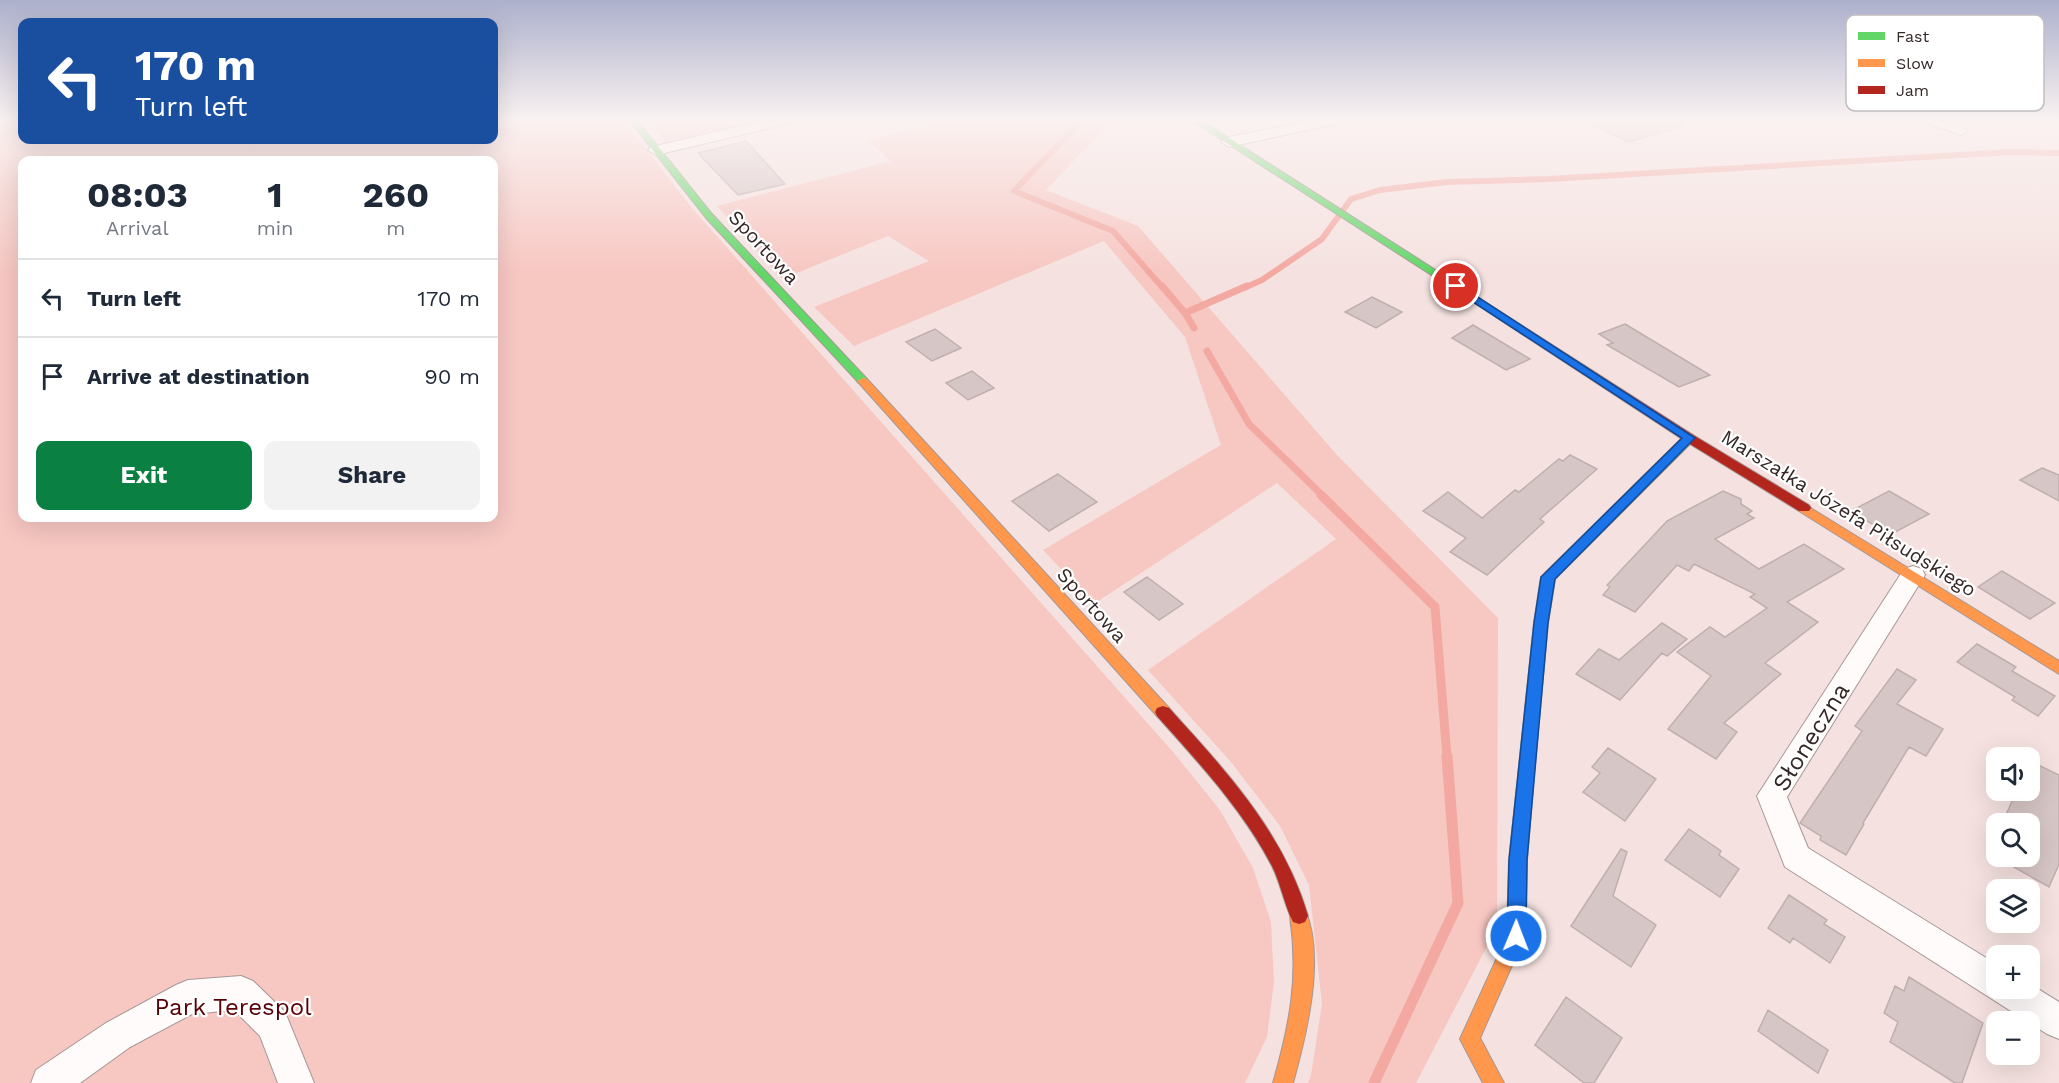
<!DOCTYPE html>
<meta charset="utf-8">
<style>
body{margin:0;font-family:"Work Sans",sans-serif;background:#f2f2f3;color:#1f2937;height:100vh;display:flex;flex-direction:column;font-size:22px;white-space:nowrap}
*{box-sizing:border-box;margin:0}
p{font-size:20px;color:#747a83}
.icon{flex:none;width:33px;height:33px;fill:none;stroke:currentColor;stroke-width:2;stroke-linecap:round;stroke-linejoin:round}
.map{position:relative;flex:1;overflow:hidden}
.sheet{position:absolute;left:18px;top:156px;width:480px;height:366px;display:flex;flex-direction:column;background:#fff;border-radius:12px;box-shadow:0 6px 24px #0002}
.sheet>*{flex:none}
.hud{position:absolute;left:18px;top:18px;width:480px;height:126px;border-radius:12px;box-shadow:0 6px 24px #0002;background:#1a4fa0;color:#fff;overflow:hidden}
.controls{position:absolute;left:1986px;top:747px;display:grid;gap:12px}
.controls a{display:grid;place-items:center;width:54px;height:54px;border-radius:12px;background:#fff;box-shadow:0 6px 24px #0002;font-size:30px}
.pin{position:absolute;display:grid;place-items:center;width:51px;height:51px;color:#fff;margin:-26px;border:3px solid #fff;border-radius:50%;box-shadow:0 2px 6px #0007}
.me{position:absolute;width:66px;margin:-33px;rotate:1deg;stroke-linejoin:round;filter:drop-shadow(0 0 4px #0008)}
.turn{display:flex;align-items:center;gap:21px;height:126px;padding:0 18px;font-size:27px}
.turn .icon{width:78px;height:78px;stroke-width:2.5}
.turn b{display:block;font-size:42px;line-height:51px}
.eta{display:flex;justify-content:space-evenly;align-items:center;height:102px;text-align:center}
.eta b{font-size:36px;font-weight:700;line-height:42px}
.cta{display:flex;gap:12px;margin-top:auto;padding:12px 18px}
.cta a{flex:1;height:69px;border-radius:12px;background:#0b8043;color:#fff;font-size:24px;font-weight:700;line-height:69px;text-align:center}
.cta a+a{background:#f2f2f3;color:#1f2937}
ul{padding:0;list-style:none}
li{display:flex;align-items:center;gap:18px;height:78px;padding:0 18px;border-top:2px solid #e0e1e3}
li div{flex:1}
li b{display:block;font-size:22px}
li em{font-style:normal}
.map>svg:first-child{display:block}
.green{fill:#f7c7c2;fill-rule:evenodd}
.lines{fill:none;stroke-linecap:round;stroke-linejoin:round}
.stream-far3{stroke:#f3a9a2;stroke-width:6}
.stream-far2{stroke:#f3a9a2;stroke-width:7}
.stream-far1{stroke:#f3a9a2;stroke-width:9}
.stream{stroke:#f3a9a2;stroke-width:11}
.building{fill:#d6c6c5;stroke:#bfafae;stroke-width:1.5}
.street-casing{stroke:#a69896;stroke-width:2}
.fast-casing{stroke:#a69896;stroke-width:2}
.slow-casing{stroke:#a69896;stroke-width:2}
.jam-casing{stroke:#a69896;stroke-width:2}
.street{fill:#fefbfa;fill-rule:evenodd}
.fast{fill:#63d668;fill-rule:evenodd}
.slow{fill:#ff974d;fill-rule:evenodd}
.jam{fill:#b3261e;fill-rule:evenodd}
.route{fill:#1a73e8;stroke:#114b97;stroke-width:1.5}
.labels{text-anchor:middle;stroke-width:4.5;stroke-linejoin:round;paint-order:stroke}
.street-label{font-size:20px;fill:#342726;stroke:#fff}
.near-street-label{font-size:24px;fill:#342726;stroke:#fff}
.near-park-label{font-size:24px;fill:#590006;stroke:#fff}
.key{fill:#fff;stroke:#c2bebe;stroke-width:1.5}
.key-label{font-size:16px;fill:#342726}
</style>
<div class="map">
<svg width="2059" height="1083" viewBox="0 0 2059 1083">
<rect width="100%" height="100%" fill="#f5e2e0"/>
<path class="green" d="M0,120h22v20h472v-20h129l69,88 481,544 47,58 33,58 18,54 3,60 -7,55 -22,46h-1245zM22,160h472v358h-472z
M648,120h113l-96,22z
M923,120h190l-67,70 92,36 199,229 161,163 -1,309 -81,156h-108l3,-8 11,-71 -13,-119 -29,-59 -49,-64 -83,-92 188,-131 -59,-56 -183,121 -51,-54 178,-105 -36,-108 -81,-96 -250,105 -40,-39 115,-46 -41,-25 -106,43 -65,-73 174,-45 -23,-21 61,-15z"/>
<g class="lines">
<path class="stream-far3" d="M1078,120l1,3 -65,68 99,40 50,57
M1244,288l18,-8 60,-41 29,-40 29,-9 67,-8 102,-3 462,-27 48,1"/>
<path class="stream-far2" d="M1162,286l23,27 9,15
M1185,313l62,-27
M1207,351l42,73 74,72"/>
<path class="stream-far1" d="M1321,495l114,112 12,150"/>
<path class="stream" d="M1374,1083l84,-180 -11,-147"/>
</g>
<path class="building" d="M1581,120h102v6l-54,16z
M746,141l39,43 -47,11 -40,-42z
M1372,297l30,15 -26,16 -31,-16z
M1625,324l85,51 -31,12 -72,-42 6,-2 -14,-9z
M1473,325l57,34 -24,11 -54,-32z
M935,329l26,19 -29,13 -26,-19z
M972,371l22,17 -26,12 -22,-17z
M1570,455l27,14 -57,50 4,3 -57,53 -37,-23 16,-14 -43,-27 25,-19 34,26 33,-28 4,2 40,-33 4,2z
M2042,468l17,7v26l-39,-21z
M1058,474l39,28 -48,29 -37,-30z
M1723,491l18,8v5l11,7 -5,3 7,4 -39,21 44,30 45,-25 40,25 -57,33 31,20 -53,41 16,11 -57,49 13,9 -21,27 -48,-30 43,-53 -34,-24 33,-25 15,10 42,-29 -17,-11 5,-3 -61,-30 -5,7 -12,-6 -42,47 -32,-17 7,-8 -3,-2 60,-64z
M1889,491l40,23 -39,21 -39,-24z
M2002,571l53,32 -25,16 -52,-32z
M1147,577l36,27 -24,16 -35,-28z
M1662,623l25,16 -20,17 -5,-3 -42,47 -44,-26 23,-25 20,11z
M1977,644l39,23 -4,4 43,25 -17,20 -26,-16 3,-3 -58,-35z
M1897,669l19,11 -19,24 46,25 -17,27 -17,-9 -46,76 1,1 -18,31 -26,-15 1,-4 -21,-13 62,-92 -7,-5z
M1608,748l48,31 -31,42 -42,-29 17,-19 -8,-6z
M2030,761l29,14v89l-10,23 -60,-34 7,-17v20h34v-32h-28l15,-34h13z
M1689,829l32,22 -2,4 20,14 -19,28 -55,-37z
M1621,849l6,3 -14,44 43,29 -25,42 -60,-41z
M1789,895l38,25 -3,4 21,13 -15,26 -37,-25 -3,5 -22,-15z
M1909,977l74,46 -21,60h-7l-65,-41 8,-20 -14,-9 11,-27 9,5z
M1566,997l56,41 -28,45h-10l-49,-38z
M1768,1010l60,40 -10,23 -60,-42z"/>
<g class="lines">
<defs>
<path id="street" d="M766,120h27l-2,3 -135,32 -8,-5 3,-3z
M1313,120h29l-7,4 -106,23 -8,-5 8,-5z
M1924,120c15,0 33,0 44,11l-7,4 -35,-12z
M1913,566l9,3 3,6 -138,222 21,51 188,116v24h34v-4l29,18v37l-12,-5 -262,-167 -28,-71 147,-227z
M241,976l12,5 32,31 29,71h-36l-18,-47 -26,-26 -42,4 -62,33 -50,36h-49l5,-13 70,-47 70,-38 12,-5z"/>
<path id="fast" d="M629,120h8l75,94 155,165v4h-8l-153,-165z
M1191,120h10l272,174 -5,3 -4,-1z
M1689,434l4,1 2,3 -2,3 -138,138 -7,44 -15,162 -2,5 -6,2 -6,-2 -2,-5 17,-162 7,-46 144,-142z"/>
<path id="slow" d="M863,378l4,1 302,329 2,4 -2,4 -6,2 -6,-2 -298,-333 -2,-2z
M1804,504l255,157v13l-260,-163 -2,-3z
M1525,778l6,2 2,5 -6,75 -2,76 -45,102 24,45h-21l-23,-44 47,-103 2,-76 8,-75 2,-5z
M1299,908l6,2c21,47 1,126 -12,173h-20c17,-59 26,-106 17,-167l3,-6z"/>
<path id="jam" d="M1468,291l225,144 116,70 2,3 -2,3h-10l-114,-70 -221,-145 -1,-2z
M1163,706l6,2c57,63 115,125 139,208l-3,6 -6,2 -6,-2c-9,-18 -12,-38 -21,-56 -29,-56 -73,-103 -115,-150l-2,-4 2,-4z"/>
</defs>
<use href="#street" class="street-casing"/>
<use href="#fast" class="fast-casing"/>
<use href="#slow" class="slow-casing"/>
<use href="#jam" class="jam-casing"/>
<use href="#street" class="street"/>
<use href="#fast" class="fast"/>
<use href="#slow" class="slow"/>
<use href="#jam" class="jam"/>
</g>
<linearGradient id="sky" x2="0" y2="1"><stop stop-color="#acb0cc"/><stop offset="0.44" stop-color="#faf2f1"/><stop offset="1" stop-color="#faf2f1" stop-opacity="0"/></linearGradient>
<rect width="2059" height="272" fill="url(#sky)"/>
<path class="route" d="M1456,283l239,155 -140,141 -7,44 -21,237 -1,76 -3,6 -7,2 -6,-2 -3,-6 2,-76 25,-237 7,-46 141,-139 -229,-149 -2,-3z"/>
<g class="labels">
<g class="street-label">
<text transform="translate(764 247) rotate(47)" y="7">Sportowa</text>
<text transform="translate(1849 513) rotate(32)" y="7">Marszałka Józefa Piłsudskiego</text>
<text transform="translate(1092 605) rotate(48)" y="7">Sportowa</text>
</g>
<g class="near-street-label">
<text transform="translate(1811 737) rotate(-58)" y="8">Słoneczna</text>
</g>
<g class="near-park-label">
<text x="233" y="1015">Park Terespol</text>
</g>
</g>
<rect x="1846" y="15" width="198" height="96" rx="9" class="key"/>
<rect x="1858" y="32" width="27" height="8" fill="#63d668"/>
<rect x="1858" y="59" width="27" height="8" fill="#ff974d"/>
<rect x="1858" y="86" width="27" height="8" fill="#b3261e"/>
<g class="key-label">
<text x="1896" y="42">Fast</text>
<text x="1896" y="69">Slow</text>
<text x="1896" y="96">Jam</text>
</g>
</svg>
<div class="controls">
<a><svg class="icon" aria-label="sound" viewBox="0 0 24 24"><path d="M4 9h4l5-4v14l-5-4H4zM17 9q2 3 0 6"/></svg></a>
<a><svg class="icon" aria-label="search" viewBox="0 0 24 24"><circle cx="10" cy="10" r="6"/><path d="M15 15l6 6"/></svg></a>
<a><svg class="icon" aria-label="layers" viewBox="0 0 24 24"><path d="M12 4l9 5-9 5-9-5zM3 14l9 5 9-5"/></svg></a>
<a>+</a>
<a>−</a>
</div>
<div class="pin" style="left:1456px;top:286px;background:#d93025"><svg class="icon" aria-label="arrive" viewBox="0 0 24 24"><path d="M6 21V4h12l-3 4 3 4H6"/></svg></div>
<svg class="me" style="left:1516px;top:936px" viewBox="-20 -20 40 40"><circle r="17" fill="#1a73e8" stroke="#fff" stroke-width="3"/><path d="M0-11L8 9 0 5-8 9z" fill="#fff"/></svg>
<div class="hud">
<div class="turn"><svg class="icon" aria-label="left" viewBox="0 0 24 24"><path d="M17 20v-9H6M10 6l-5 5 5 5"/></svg><div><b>170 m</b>Turn left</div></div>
</div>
<section class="sheet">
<div class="eta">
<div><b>08:03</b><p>Arrival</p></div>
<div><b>1</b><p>min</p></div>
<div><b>260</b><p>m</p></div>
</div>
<ul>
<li><svg class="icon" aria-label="left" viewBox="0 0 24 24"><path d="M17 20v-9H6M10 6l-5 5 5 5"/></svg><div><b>Turn left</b></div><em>170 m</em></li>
<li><svg class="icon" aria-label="arrive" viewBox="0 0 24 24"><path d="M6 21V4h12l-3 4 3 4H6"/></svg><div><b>Arrive at destination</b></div><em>90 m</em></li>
</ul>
<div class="cta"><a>Exit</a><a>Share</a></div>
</section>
</div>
